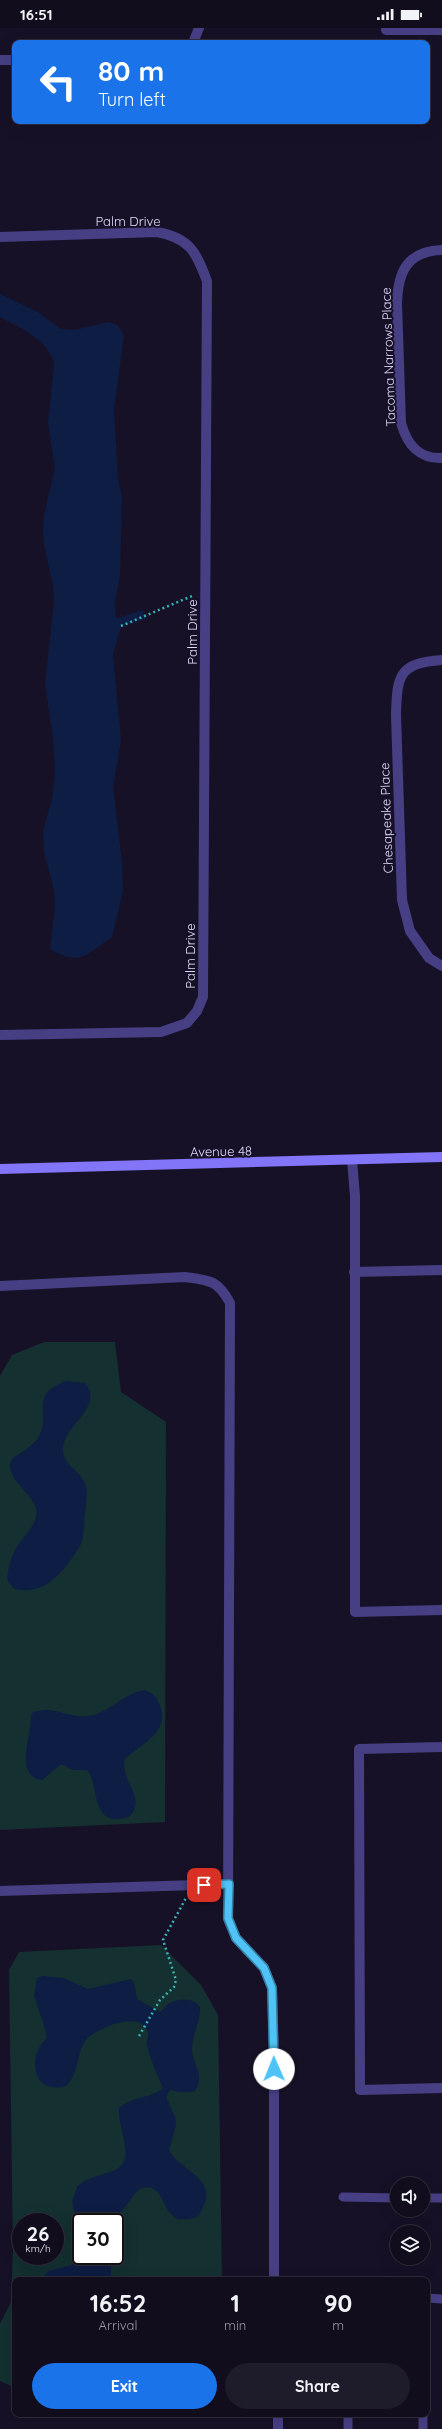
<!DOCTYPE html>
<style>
body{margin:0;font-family:Quicksand,sans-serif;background:#1e1b2a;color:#f1f3f6;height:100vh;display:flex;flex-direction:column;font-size:15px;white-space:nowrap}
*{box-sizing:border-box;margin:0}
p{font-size:13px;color:#9c9ca4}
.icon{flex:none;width:22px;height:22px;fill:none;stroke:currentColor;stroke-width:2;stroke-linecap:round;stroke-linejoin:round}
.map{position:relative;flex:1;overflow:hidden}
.panel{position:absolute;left:12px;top:2249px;width:418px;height:140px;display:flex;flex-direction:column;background:#110d1d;border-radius:8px;box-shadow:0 4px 16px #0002,0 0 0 1px #302d3b}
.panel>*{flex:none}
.guide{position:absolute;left:12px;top:12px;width:418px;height:84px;border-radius:8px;box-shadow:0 4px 16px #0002,0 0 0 1px #302d3b;background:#1a73e8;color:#fff;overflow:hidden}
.tools{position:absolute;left:390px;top:2149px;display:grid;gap:8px}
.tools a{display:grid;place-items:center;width:40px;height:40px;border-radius:50%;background:#110d1d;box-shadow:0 4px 16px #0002,0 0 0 1px #302d3b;font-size:20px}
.speed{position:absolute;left:12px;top:2185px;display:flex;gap:8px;font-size:20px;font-weight:700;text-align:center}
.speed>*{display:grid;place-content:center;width:52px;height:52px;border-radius:50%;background:#110d1d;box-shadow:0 4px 16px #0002,0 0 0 1px #302d3b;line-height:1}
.speed small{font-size:10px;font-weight:400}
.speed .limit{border:2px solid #111;border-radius:6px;background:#fff;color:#111}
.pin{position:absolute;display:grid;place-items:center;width:34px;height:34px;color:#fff;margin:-17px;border-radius:8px;box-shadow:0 2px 6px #0006}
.me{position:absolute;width:44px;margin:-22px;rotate:359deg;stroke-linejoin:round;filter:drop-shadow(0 0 3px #0008)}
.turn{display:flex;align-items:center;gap:14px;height:84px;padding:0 20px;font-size:18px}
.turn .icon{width:52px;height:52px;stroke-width:2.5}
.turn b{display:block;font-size:28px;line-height:34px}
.eta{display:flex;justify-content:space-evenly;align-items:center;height:68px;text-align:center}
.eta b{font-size:24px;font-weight:800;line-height:28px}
.action{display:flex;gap:8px;margin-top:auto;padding:8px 20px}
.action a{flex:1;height:46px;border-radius:24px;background:#1a73e8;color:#fff;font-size:16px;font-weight:800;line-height:46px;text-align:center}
.action a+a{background:#1e1b2a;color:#f1f3f6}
.status{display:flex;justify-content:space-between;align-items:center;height:28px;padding:0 20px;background:#110d1d;direction:ltr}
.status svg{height:11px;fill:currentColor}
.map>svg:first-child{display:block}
.green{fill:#143031;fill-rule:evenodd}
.water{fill:#0d1d44}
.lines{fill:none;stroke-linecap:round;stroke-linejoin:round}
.path{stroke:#36b1b4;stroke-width:2.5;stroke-dasharray:2 3;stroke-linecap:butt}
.service{stroke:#473f84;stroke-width:9}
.minor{stroke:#473f84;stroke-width:10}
.secondary{stroke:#8375f8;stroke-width:10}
.route-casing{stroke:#337fa1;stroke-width:10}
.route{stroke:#4fc3f7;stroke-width:7}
.labels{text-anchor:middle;stroke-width:4;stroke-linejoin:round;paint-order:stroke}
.street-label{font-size:13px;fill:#e0d9fd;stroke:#171127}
</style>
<div class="status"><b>16:51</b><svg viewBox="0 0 49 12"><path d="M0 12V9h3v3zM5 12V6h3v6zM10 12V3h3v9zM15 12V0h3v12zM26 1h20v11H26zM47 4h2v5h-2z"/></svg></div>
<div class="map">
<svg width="442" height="2401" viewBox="0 0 442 2401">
<rect width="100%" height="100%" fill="#171127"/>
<path class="green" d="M44,1314h71l6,50 45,30 -1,400 -165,8v-454l12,-21z
M161,1917l40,40 17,30 4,265h-207v108l-15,-7v-57l11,-22 2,-53 -4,-279 10,-18zM21,2194h34v34h-34zM81,2194h34v34h-34z"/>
<path class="water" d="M0,266l36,17 25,18 13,1 34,-8 10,3 6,10 -10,75 4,69 4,18 -2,79 -5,26 1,15 2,1 24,-8 4,9 -25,8 -8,27 8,86 -8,47 9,75 1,29 -11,46c-26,18 -32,30 -62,12l5,-42 -1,-17 -10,-38 -1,-20 10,-38 2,-23 -2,-33 -8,-54 9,-82 -1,-17 -9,-40 -1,-14 1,-16 11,-47 -7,-44 6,-61c-7,-25 -33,-34 -54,-46z
M66,1353l19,2c20,24 -21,41 -22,66 -1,16 19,22 23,37 2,9 0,19 -1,27 -1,9 -1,19 -3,28 -3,9 -9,15 -14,23 -15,18 -29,30 -54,25l-7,-10c1,-10 3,-19 7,-27 6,-13 26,-28 22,-44 -5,-17 -30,-27 -25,-48 9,-8 24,-14 29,-26 10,-23 -11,-39 26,-53z
M145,1662c8,3 12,7 15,15 10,29 -19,38 -35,54 -6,21 23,39 4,58 -41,12 -28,-32 -42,-47h-14l-12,-6 -19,16c-25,-3 -14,-36 -12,-52 1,-5 0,-10 2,-15 22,-9 35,6 57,3 20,-3 35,-23 56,-26z
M42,1948l21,2 25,11 43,-10 3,4 3,16 23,13c3,-2 4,-5 7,-7 10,-7 26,-8 33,2 0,15 -7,27 -8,41 -1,15 14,25 3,43 -9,2 -16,1 -25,-1l-4,7 9,20 1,8 -7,25c11,23 56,28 29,66 -42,18 -26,-38 -58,-27 -7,5 -10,13 -16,19 -13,15 -35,17 -49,6l-3,-12 5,-15c12,-13 33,-11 44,-21 12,-12 -4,-42 -2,-58 13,-12 32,-9 44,-20 -6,-14 -13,-29 -16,-43 -1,-4 2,-9 1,-12 -4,-16 -23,-12 -34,-9 -9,3 -24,10 -29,17 -9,14 -6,33 -19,45 -33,10 -40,-30 -19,-48l-1,-6 -12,-37 3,-17z
M81,2220v8h30v24h-71l9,-9 23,-6 5,-14z"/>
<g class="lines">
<path class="path" d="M121,598l71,-30
M139,2008l21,-36 14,-13 2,-7 -13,-40 23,-42"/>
<path class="service" d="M343,2169l54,1
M423,2170h19
M427,2270l15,1
M348,2386v15
M423,2401v-15"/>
<path class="minor" d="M386,2h56
M193,15l6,-15
M0,32h15
M0,209l157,-5c33,6 39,20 50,49l-4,716 -6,14 -10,12 -26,9 -161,3
M442,222c-35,1 -44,22 -45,53l4,120c6,21 17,36 41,35
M442,632c-43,3 -45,15 -46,55l6,185 8,31 19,27 13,8
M352,1132l3,36v416l87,-2
M354,1244l88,-2
M0,1258l185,-9c24,3 33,3 45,26l-2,616 8,19 28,30 8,20 2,66v226
M442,1719l-83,2 1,341 82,-2
M0,1863l229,-7
M278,2386v15"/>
<path class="secondary" d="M0,1141l442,-12"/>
</g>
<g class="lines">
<defs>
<path id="route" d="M204,1857l25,-1 -1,34 8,20 28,30 8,20 2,81"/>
</defs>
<use href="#route" class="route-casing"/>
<use href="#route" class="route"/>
</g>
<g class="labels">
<g class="street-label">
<text x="128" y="198">Palm Drive</text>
<text transform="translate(388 329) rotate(-92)" y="5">Tacoma Narrows Place</text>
<text transform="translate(192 604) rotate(-90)" y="5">Palm Drive</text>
<text transform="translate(386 790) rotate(-92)" y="5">Chesapeake Place</text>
<text transform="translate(190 928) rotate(-90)" y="5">Palm Drive</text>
<text transform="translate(221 1123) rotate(-1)" y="5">Avenue 48</text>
</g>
</g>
</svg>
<div class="tools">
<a><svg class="icon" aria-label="sound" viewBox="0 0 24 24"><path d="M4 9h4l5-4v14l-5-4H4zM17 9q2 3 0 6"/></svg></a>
<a><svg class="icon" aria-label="layers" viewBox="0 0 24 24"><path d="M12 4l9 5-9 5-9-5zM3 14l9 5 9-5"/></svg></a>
</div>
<div class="speed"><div>26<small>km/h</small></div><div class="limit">30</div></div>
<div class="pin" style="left:204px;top:1857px;background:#d93025"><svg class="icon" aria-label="arrive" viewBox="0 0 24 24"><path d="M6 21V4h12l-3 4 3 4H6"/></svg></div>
<svg class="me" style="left:274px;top:2041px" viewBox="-20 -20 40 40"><circle r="19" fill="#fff"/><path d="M0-13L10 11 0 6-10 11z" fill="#4fc3f7"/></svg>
<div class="guide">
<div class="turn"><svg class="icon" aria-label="left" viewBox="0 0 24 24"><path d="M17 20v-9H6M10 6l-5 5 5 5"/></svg><div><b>80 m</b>Turn left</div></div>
</div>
<section class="panel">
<div class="eta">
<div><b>16:52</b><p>Arrival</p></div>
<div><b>1</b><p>min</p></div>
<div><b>90</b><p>m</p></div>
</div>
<div class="action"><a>Exit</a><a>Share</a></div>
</section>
</div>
